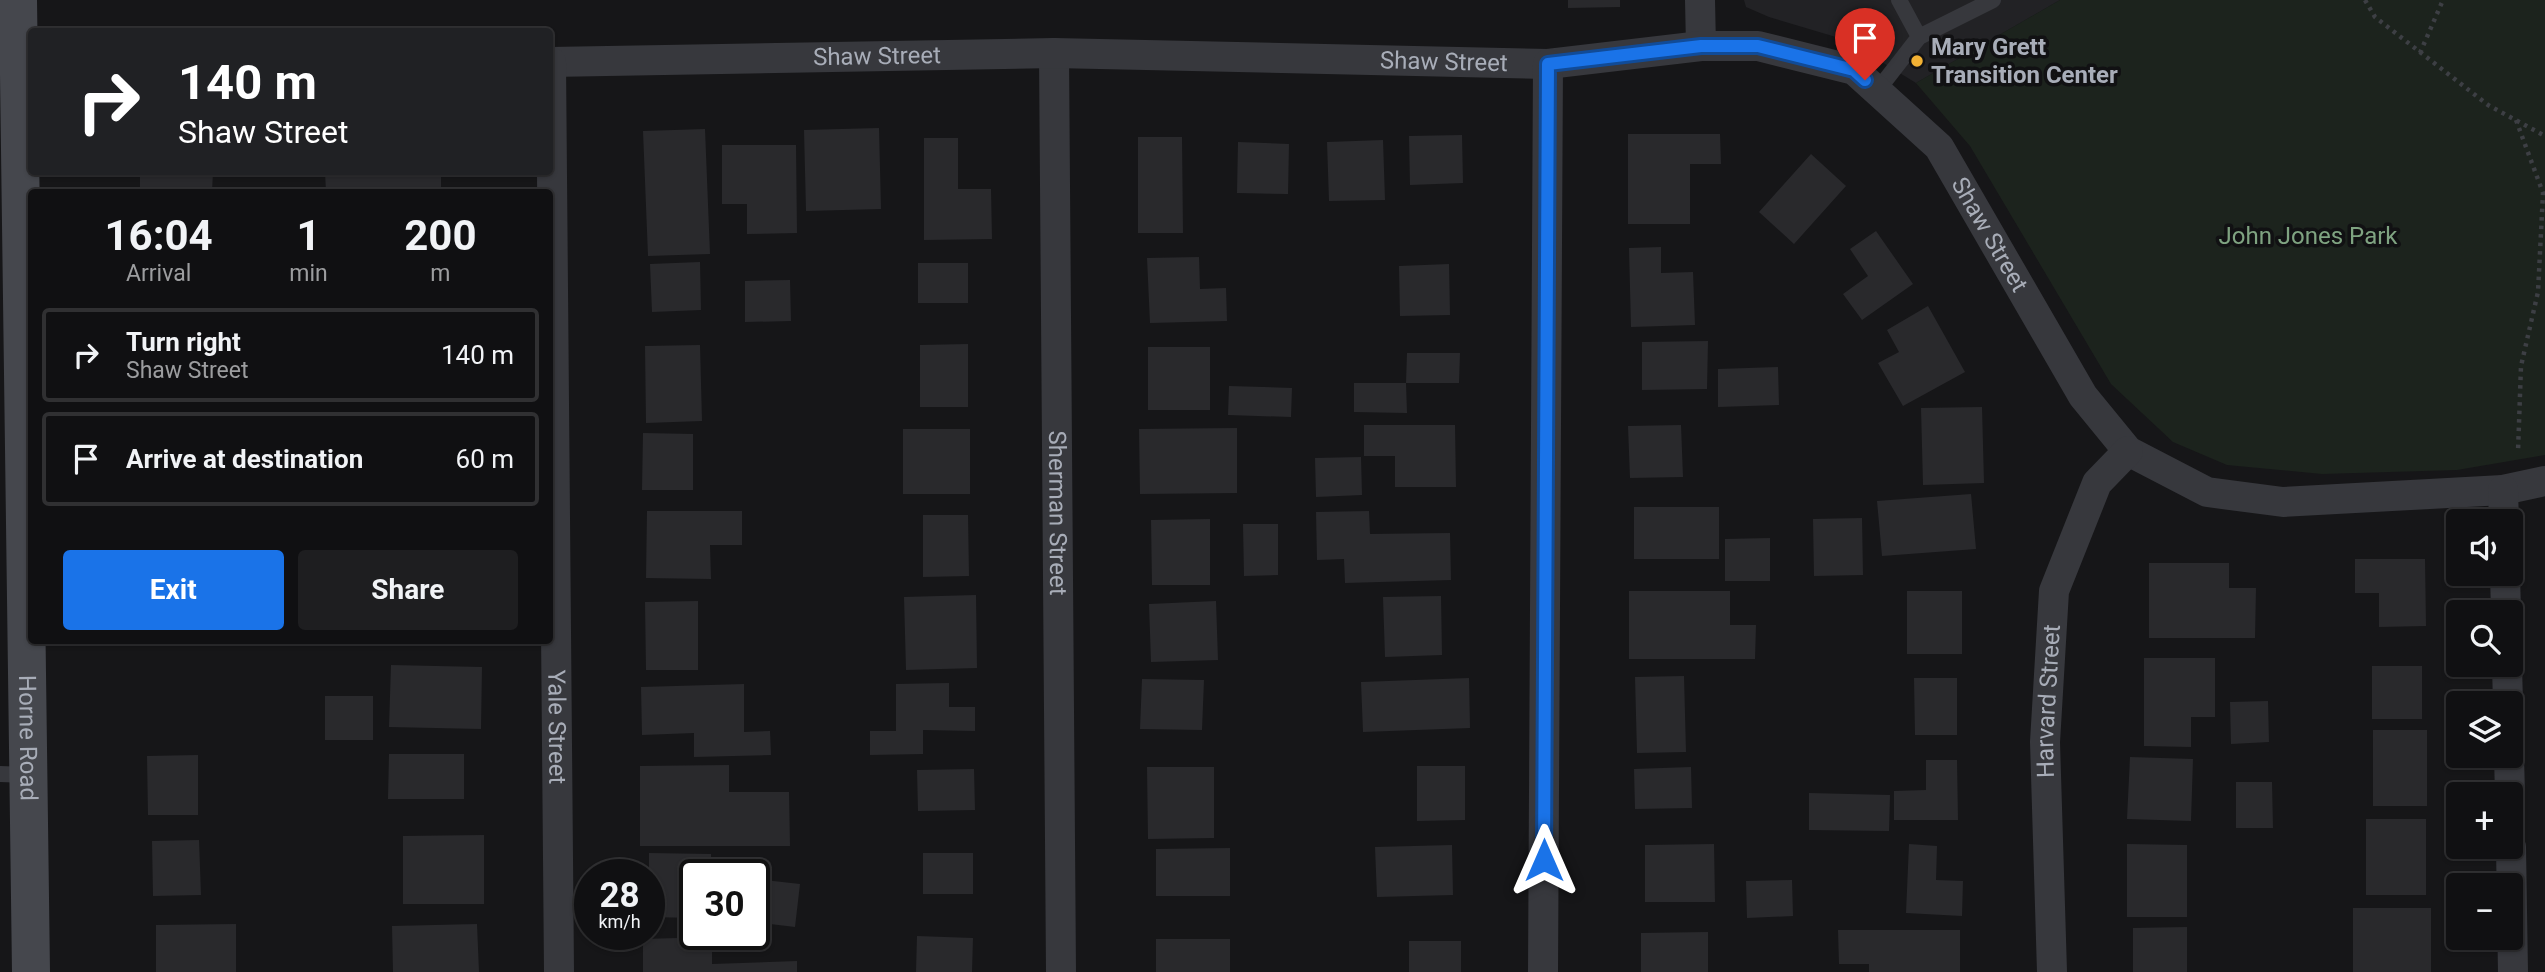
<!DOCTYPE html>
<meta charset="utf-8">
<style>
body{margin:0;font-family:Roboto,sans-serif;background:#1e1e20;color:#f1f3f6;height:100vh;display:flex;flex-direction:column;font-size:26px;white-space:nowrap}
*{box-sizing:border-box;margin:0}
p{font-size:23px;color:#9c9d9f}
.icon{flex:none;width:38px;height:38px;fill:none;stroke:currentColor;stroke-width:2;stroke-linecap:round;stroke-linejoin:round}
.map{position:relative;flex:1;overflow:hidden}
.panel{position:absolute;left:28px;top:189px;width:525px;height:455px;display:flex;flex-direction:column;background:#101012;border-radius:7px;box-shadow:0 2px 5px #0004,0 0 0 2px #303032}
.panel>*{flex:none}
.top-card{position:absolute;left:28px;top:28px;width:525px;height:147px;border-radius:7px;box-shadow:0 2px 5px #0004,0 0 0 2px #303032;background:#202124;color:#fff;overflow:hidden}
.buttons{position:absolute;left:2446px;top:509px;display:grid;gap:14px}
.buttons a{display:grid;place-items:center;width:77px;height:77px;border-radius:7px;background:#101012;box-shadow:0 2px 5px #0004,0 0 0 2px #303032;font-size:35px}
.speed{position:absolute;left:574px;top:859px;display:flex;gap:14px;font-size:35px;font-weight:700;text-align:center}
.speed>*{display:grid;place-content:center;width:91px;height:91px;border-radius:50%;background:#101012;box-shadow:0 2px 5px #0004,0 0 0 2px #303032;line-height:1}
.speed small{font-size:18px;font-weight:400}
.speed .limit{border:4px solid #111;border-radius:10px;background:#fff;color:#111}
.pin{position:absolute;display:grid;place-items:center;width:60px;height:60px;color:#fff;margin:-72px -30px;border-radius:50% 50% 50% 0;rotate:-45deg;box-shadow:0 0 7px #0007}
.pin .icon{rotate:45deg}
.me{position:absolute;width:77px;margin:-38px;rotate:0deg;stroke-linejoin:round;filter:drop-shadow(0 0 5px #0008)}
.turn{display:flex;align-items:center;gap:24px;height:147px;padding:0 35px;font-size:32px}
.turn .icon{width:91px;height:91px;stroke-width:2.5}
.turn b{display:block;font-size:49px;line-height:60px}
.eta{display:flex;justify-content:space-evenly;align-items:center;height:119px;text-align:center}
.eta b{font-size:42px;font-weight:700;line-height:49px}
.button{display:flex;gap:14px;margin-top:auto;padding:14px 35px}
.button a{flex:1;height:80px;border-radius:7px;background:#1a73e8;color:#fff;font-size:28px;font-weight:700;line-height:80px;text-align:center}
.button a+a{background:#1e1e20;color:#f1f3f6}
ul{padding:0;list-style:none}
li{display:flex;align-items:center;gap:21px;height:94px;margin:0 14px 10px;padding:0 21px;border:4px solid #303032;border-radius:7px}
li div{flex:1}
li b{display:block;font-size:26px}
li em{font-style:normal}
.map>svg:first-child{display:block}
.built{fill:#222225}
.green{fill:#1c231d}
.building{fill:#29292c}
.lines{fill:none;stroke-linecap:round;stroke-linejoin:round}
.path{stroke:#3d3f44;stroke-width:4.5;stroke-dasharray:3.5 5;stroke-linecap:butt}
.service{stroke:#37383d;stroke-width:16}
.minor{stroke:#37383d;stroke-width:30}
.secondary{stroke:#45474d;stroke-width:38}
.route-casing{stroke:#114b97;stroke-width:18}
.route{stroke:#1a73e8;stroke-width:12}
.poi-dot{fill:#f2b134;stroke:#111113;stroke-width:2.5}
.labels{text-anchor:middle;stroke-width:7;stroke-linejoin:round;paint-order:stroke}
.poi-label{font-size:24px;font-weight:bold;fill:#a8adb8;stroke:#111113;text-anchor:start}
.street-label{font-size:24px;fill:#a8adb8;stroke:#111113}
.park-label{font-size:24px;fill:#7fa381;stroke:#111113}
</style>
<div class="map">
<svg width="2545" height="972" viewBox="0 0 2545 972">
<rect width="100%" height="100%" fill="#161618"/>
<path class="built" d="M1744,0h316l-144,83 -70,-43 -77,-23 -23,-10z"/>
<path class="green" d="M2060,0h485v455l-88,15 -135,4 -95,-9 -54,-23 -62,-58 -141,-238 -54,-63z"/>
<path class="building" d="M1568,0h52v7l-52,1z
M879,128l2,81 -75,2 -2,-81z
M705,129l5,125 -62,2 -5,-125z
M1628,134h92l1,30h-31v60h-62z
M1462,135l1,48 -53,2 -1,-49z
M1138,137h44l1,96h-45z
M924,138h34v51h33l1,50 -68,1z
M1383,140l2,60 -56,1 -2,-59z
M1238,142l51,2 -1,50 -51,-1z
M722,145h74l1,88 -50,1v-30h-25z
M1811,154l35,32 -52,58 -35,-32z
M140,172h73l-1,20h-72z
M325,172h116v20h-115z
M1876,231l37,53 -51,36 -19,-26 25,-18 -18,-27z
M1661,247v26l32,-1 2,53 -64,2 -2,-79z
M1199,257l1,32 26,-1 1,33 -77,2 -3,-65z
M700,262l1,48 -49,2 -2,-48z
M918,263h50v40h-50z
M1449,264l1,51 -50,1 -1,-50z
M790,280l1,41 -46,1v-41z
M1928,306l37,66 -62,34 -25,-43 21,-11 -12,-22z
M1708,341l-1,48 -65,1v-48z
M968,344v63h-48v-62z
M700,345l2,76 -56,2 -1,-77z
M1148,347h62v63h-62z
M1407,353h53l-1,30h-53z
M1778,367l1,38 -61,2v-38z
M1354,383h52l1,30 -53,-1z
M1229,386l63,2 -1,29 -63,-2z
M1982,407l2,76 -61,2 -2,-77z
M1364,425h91l1,62h-61v-31h-31z
M1681,425l2,52 -53,1 -2,-52z
M1237,428v65l-97,1 -1,-65z
M903,429h67v65h-67z
M643,433l50,1v56h-51z
M1361,457l1,38 -46,2 -1,-39z
M1971,494l5,55 -94,7 -5,-55z
M1634,507h85v52h-85z
M647,511h95v34h-32l1,34 -65,-1z
M1369,511l1,23 80,-1 1,47 -106,3 -1,-24 -27,1 -1,-48z
M923,515h45l1,61 -46,1z
M1862,518l1,57 -49,1 -1,-57z
M1210,519v66h-58l-1,-65z
M1243,524h35v51l-34,1z
M1770,538v43h-45v-42z
M2355,559h70l1,67 -47,1v-34h-24z
M2149,563h80v25h27l-1,50h-106z
M1629,591h101v34h26l-1,34h-126z
M1907,591h55v63h-55z
M976,595l1,73 -71,2 -2,-73z
M1441,596l1,59 -57,2 -2,-60z
M698,601v69h-52l-1,-68z
M1216,601l2,59 -67,2 -2,-58z
M2144,658h71v59h-24v30l-47,-1z
M391,665l91,2 -1,62 -92,-2z
M2372,666h50v53h-50z
M1684,676l2,76 -49,1 -2,-76z
M1469,678l1,50 -107,4 -2,-50z
M1914,678h43v57h-42z
M1142,679l62,1 -2,50 -62,-1z
M949,683v24h26v24l-52,-1v24l-53,1v-24h26v-47z
M744,684v48l26,-1 1,24 -77,2v-24l-52,2 -1,-48z
M325,696h48v44h-48z
M2268,701l1,41 -38,2 -1,-42z
M2373,730h54v76h-54z
M389,754h75v45h-76z
M198,755v60h-50l-1,-59z
M2130,757l63,2 -2,62 -64,-2z
M1926,760h31l1,60h-64v-29l32,-1z
M729,765v27h60l1,54h-150v-80z
M1417,766h48v54l-48,1z
M1147,767h67v71l-66,1z
M1691,767l1,41 -57,1 -1,-40z
M974,769l1,41 -57,1 -1,-41z
M2236,782h36l1,46h-37z
M1809,793l81,2 -1,36 -80,-1z
M2366,819h60v76h-60z
M484,835v69h-81v-68z
M199,840l2,55 -48,1 -1,-55z
M1714,844l1,58h-70v-57z
M1909,844l28,2 -1,34 27,1 -1,35 -56,-3z
M2127,844l60,1v72h-60z
M1452,845l1,50 -76,2 -2,-50z
M1230,848v48h-74v-47z
M649,853l62,1v21h-16v43l-46,-1z
M923,853h50v41h-50z
M754,879l46,5 -5,43 -41,-5z
M1792,880l1,36 -46,2 -1,-37z
M2353,908h78v64h-78z
M236,924v48h-80v-47z
M477,924l2,48h-86l-1,-46z
M2187,927v45h-54v-44z
M1838,930h122v42h-91v-8h-30z
M1708,932v40h-67v-39z
M917,936l56,2 -1,34h-56z
M712,937v27l85,-3v11h-154v-33z
M1156,939h74v33h-74z
M1409,941h52v31h-52z"/>
<g class="lines">
<path class="path" d="M2365,0l10,17 113,88 57,31
M2420,53l23,-53
M2516,120l27,73 -5,99 -17,74 -3,86"/>
<path class="service" d="M1919,37l74,-37
M1877,91l42,-54 -20,-37
M0,774l27,1"/>
<g class="minor">
<path d="M1700,0l1,46"/>
<path id="s1" d="M1054,53l7,919"/>
<path id="s2" d="M550,62l504,-9 494,11 153,-18h57l96,24 85,77 144,249 45,55 79,41 76,10 220,-12 42,-9"/>
<path id="s3" d="M551,62l8,910"/>
<path d="M2503,490l1,32"/>
<path d="M2505,574l1,38"/>
<path d="M2507,665l1,39"/>
<path d="M2509,756l1,38"/>
<path d="M2511,847l2,125"/>
<path d="M1543,972l5,-908"/>
<path id="s4" d="M2052,972l-7,-230 9,-151 43,-108 31,-32"/>
</g>
<path class="secondary" id="s5" d="M18,0l13,972"/>
</g>
<g class="lines">
<defs>
<path id="route" d="M1544,860l4,-796 153,-18h57l96,24 11,10"/>
</defs>
<use href="#route" class="route-casing"/>
<use href="#route" class="route"/>
</g>
<circle class="poi-dot" cx="1917" cy="61" r="7"/>
<g class="labels">
<g class="poi-label">
<text x="1931" y="55">Mary Grett<tspan x="1931" dy="28">Transition Center</tspan></text>
</g>
<g class="street-label">
<text dy="8" stroke="none"><textPath href="#s2" startOffset="327">Shaw Street</textPath></text>
<text dy="8" stroke="none"><textPath href="#s2" startOffset="894">Shaw Street</textPath></text>
<text dy="8" stroke="none"><textPath href="#s2" startOffset="1524">Shaw Street</textPath></text>
<text dy="8" stroke="none"><textPath href="#s1" startOffset="460">Sherman Street</textPath></text>
<text dy="8" stroke="none"><textPath href="#s4" startOffset="271">Harvard Street</textPath></text>
<text dy="8" stroke="none"><textPath href="#s3" startOffset="665">Yale Street</textPath></text>
<text dy="8" stroke="none"><textPath href="#s5" startOffset="738">Horne Road</textPath></text>
</g>
<g class="park-label">
<text x="2308" y="244">John Jones Park</text>
</g>
</g>
</svg>
<div class="buttons">
<a><svg class="icon" aria-label="sound" viewBox="0 0 24 24"><path d="M4 9h4l5-4v14l-5-4H4zM17 9q2 3 0 6"/></svg></a>
<a><svg class="icon" aria-label="search" viewBox="0 0 24 24"><circle cx="10" cy="10" r="6"/><path d="M15 15l6 6"/></svg></a>
<a><svg class="icon" aria-label="layers" viewBox="0 0 24 24"><path d="M12 4l9 5-9 5-9-5zM3 14l9 5 9-5"/></svg></a>
<a>+</a>
<a>−</a>
</div>
<div class="speed"><div>28<small>km/h</small></div><div class="limit">30</div></div>
<div class="pin" style="left:1865px;top:80px;background:#d93025"><svg class="icon" aria-label="arrive" viewBox="0 0 24 24"><path d="M6 21V4h12l-3 4 3 4H6"/></svg></div>
<svg class="me" style="left:1544px;top:860px" viewBox="-20 -20 40 40"><path d="M0-17L14 15 0 8-14 15z" fill="#1a73e8" stroke="#fff" stroke-width="4"/></svg>
<div class="top-card">
<div class="turn"><svg class="icon" aria-label="right" viewBox="0 0 24 24"><path d="M7 20v-9h11M14 6l5 5-5 5"/></svg><div><b>140 m</b>Shaw Street</div></div>
</div>
<section class="panel">
<div class="eta">
<div><b>16:04</b><p>Arrival</p></div>
<div><b>1</b><p>min</p></div>
<div><b>200</b><p>m</p></div>
</div>
<ul>
<li><svg class="icon" aria-label="right" viewBox="0 0 24 24"><path d="M7 20v-9h11M14 6l5 5-5 5"/></svg><div><b>Turn right</b><p>Shaw Street</p></div><em>140 m</em></li>
<li><svg class="icon" aria-label="arrive" viewBox="0 0 24 24"><path d="M6 21V4h12l-3 4 3 4H6"/></svg><div><b>Arrive at destination</b></div><em>60 m</em></li>
</ul>
<div class="button"><a>Exit</a><a>Share</a></div>
</section>
</div>
